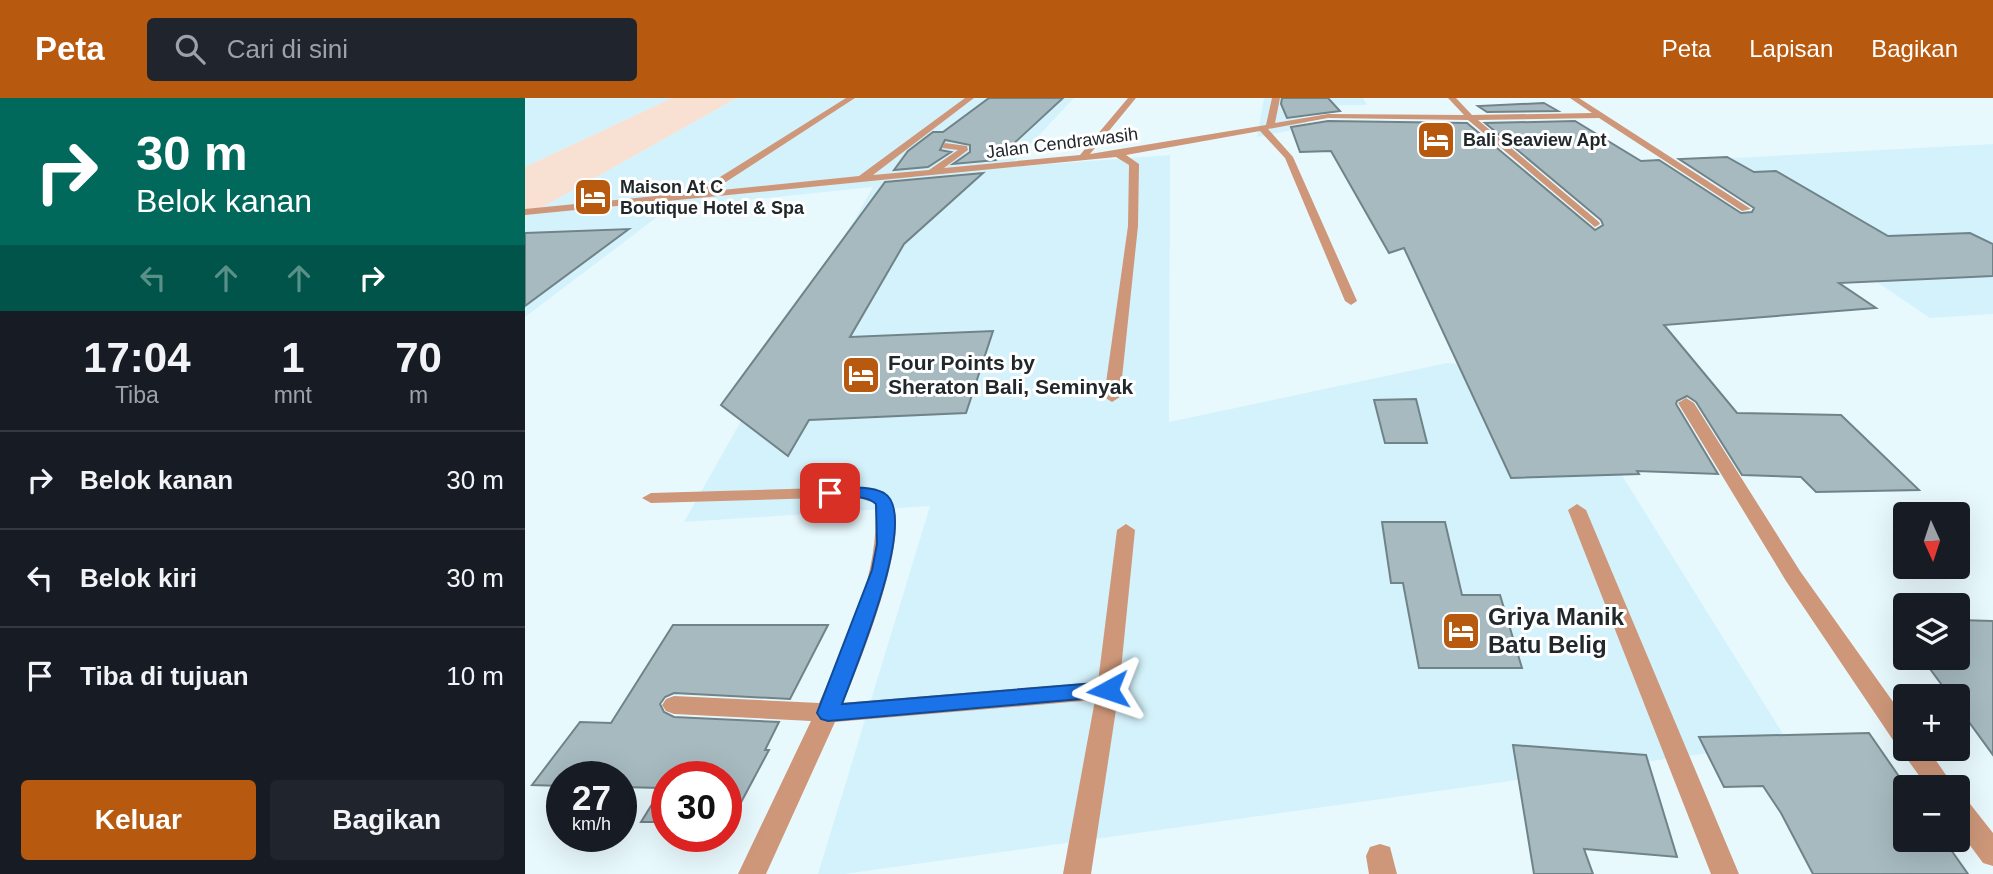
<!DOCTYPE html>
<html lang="id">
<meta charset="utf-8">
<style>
body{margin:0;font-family:Arial,sans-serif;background:#20242c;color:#f1f3f6;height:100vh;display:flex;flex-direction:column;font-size:26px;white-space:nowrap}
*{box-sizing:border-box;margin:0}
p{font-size:23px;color:#9ea1a6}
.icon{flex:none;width:38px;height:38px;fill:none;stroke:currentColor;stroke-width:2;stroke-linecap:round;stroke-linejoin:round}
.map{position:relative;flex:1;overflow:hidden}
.details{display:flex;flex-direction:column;background:#171b24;width:525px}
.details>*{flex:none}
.top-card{background:#00695c;color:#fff;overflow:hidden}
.needle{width:46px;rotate:177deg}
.tools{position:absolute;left:1368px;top:404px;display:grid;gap:14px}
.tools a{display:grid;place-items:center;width:77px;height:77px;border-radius:7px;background:#171b24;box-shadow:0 7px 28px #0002;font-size:35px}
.speed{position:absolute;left:21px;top:663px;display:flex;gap:14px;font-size:35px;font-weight:700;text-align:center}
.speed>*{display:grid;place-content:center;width:91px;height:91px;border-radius:50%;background:#171b24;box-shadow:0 7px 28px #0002;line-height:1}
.speed small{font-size:18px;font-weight:400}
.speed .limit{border:10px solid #d22;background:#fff;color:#111}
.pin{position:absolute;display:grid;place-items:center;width:60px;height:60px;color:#fff;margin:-30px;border-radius:14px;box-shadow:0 4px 10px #0006}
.me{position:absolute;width:77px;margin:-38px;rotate:265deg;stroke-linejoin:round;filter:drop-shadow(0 0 5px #0008)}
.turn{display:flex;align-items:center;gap:24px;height:147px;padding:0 21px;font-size:32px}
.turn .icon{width:91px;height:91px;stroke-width:2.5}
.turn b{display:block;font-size:49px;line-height:60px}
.lanes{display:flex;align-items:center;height:66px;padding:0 21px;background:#0003;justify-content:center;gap:35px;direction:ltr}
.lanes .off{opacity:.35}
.eta{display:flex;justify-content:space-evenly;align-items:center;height:119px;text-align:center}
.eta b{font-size:42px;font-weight:600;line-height:49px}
.cta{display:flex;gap:14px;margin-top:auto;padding:14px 21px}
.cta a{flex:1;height:80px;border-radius:7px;background:#b85910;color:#fff;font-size:28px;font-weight:600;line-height:80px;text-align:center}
.cta a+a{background:#20242c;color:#f1f3f6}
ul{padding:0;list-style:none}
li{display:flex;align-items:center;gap:21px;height:98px;padding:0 21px;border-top:2px solid #363941}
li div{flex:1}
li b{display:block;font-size:26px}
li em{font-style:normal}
header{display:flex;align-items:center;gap:42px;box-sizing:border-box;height:98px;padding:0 35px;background:#b85910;color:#fff}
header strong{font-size:33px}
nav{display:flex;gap:38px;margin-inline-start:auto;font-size:24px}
.search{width:490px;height:63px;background:#20242c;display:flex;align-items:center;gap:18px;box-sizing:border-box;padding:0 24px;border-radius:7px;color:#9ea1a6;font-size:26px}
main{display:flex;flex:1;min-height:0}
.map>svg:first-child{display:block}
.built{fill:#d4f2fb}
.green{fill:#f8e0d3}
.building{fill:#a6bac0;stroke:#708389;stroke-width:2}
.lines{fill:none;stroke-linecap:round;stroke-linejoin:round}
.minor{fill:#ce9779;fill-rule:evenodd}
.route{fill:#1a73e8;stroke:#114b97;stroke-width:2}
.labels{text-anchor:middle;stroke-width:6;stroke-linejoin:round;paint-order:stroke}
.far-poi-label{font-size:18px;font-weight:bold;fill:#21282b;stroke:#fff;text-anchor:start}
.far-street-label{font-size:18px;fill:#21282b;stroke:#fff}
.poi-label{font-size:21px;font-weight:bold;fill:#21282b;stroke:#fff;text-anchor:start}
.near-poi-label{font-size:24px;font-weight:bold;fill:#21282b;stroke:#fff;text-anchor:start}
</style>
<header>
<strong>Peta</strong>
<div class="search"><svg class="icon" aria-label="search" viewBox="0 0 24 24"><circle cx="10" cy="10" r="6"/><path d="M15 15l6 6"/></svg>Cari di sini</div>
<nav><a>Peta</a><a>Lapisan</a><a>Bagikan</a></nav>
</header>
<main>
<section class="details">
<div class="top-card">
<div class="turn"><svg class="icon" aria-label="right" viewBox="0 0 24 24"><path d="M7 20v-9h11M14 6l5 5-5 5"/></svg><div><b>30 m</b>Belok kanan</div></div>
<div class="lanes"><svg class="icon off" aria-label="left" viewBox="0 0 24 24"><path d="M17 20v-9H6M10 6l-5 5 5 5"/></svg><svg class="icon off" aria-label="ahead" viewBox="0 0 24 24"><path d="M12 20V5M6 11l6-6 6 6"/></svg><svg class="icon off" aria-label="ahead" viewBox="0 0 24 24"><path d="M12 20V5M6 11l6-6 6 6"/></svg><svg class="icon" aria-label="right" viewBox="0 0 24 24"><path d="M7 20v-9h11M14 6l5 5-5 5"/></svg></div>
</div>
<div class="eta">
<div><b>17:04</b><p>Tiba</p></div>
<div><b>1</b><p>mnt</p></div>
<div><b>70</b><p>m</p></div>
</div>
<ul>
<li><svg class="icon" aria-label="right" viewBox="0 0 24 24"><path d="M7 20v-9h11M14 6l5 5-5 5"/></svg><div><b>Belok kanan</b></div><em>30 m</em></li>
<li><svg class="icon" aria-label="left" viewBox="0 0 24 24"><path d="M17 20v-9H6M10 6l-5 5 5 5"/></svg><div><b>Belok kiri</b></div><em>30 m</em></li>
<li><svg class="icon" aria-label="arrive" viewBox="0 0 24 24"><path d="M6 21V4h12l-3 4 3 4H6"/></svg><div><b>Tiba di tujuan</b></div><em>10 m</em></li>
</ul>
<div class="cta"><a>Keluar</a><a>Bagikan</a></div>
</section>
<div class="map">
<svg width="1468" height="776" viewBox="0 0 1468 776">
<rect width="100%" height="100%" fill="#e8f9fe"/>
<path class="built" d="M0,0h147l-147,69z
M212,0h337l-65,69 161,-12 -1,267 278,-59 112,11 229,368 -944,132h-26l112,-368 -246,16 189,-335 -204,21 -144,109v-100z
M739,0h99l4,7 -69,1 10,21 -51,10z
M1468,46v170l-63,4 -233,-158z"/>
<path class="green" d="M147,0h65l-212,119v-50z"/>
<path class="building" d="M464,0h74l-67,62 -43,4 17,-12v-7l-25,-5 -5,10 11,2 -23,15 -34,3 14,-19 25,-19h10z
M757,0h46l12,13 -53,7 -6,-14z
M1019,5l14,8 -71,1 -9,-6z
M803,23l139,2 128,107 8,-5 -2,-5 -116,-97 90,-2 66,40 18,-1 82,53 11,-1 2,-4 -75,-49 48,-2 27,15 22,-1 112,65 82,-3 23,11v32l-154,7 37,25 -212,17 73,88 104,2 78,75 -103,2 -15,-15 -59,-2 -46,-73 -9,-6 -10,5 -1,3 42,70 -81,-3 2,3 -128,4 -107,-230 -15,5 -58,-102 -31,1 -9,-25z
M458,75l-79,71 -54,93 143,-6 -27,82 -157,7 -21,36 -67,-51 164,-223z
M104,131l-104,77v-73z
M891,301l11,44h-42l-11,-43z
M857,424h63l17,73h38l22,73h-103l-16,-85h-12z
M1433,522l35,1v134l-35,-48v-11h-8l-28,-38h36z
M148,527h155l-38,74 -116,-6 -9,4 -5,7 4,8 10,5 105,5 -14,28h4l-39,73h-4v-46h-59v45h-26l21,-34 -41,-1v-10h-59v9l-30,-1 48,-63 31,1z
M1344,635l38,55 -1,52h38l24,34h-155l-32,-61 -18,-27 -39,1 -25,-50z
M988,647l133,10 31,102 -93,-8 9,25h-59z"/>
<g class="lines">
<path class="minor" d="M321,0h9l-143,93 147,-15 106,-78h9l-101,77 56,-5 29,-20 -16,-2 3,-5 22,3 1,4 -24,18 136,-13 48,-57h8l-46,56 176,-29 6,-27h8l-5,25 53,-9 136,1 -16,-17h8l16,17 120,-2 -22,-15h9l172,111 -9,2 -143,-93 -121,2 121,102 1,2 -5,3 -127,-107 -140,-2 -60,11 25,28 64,144 -6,4 -6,-4 -60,-143 -25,-27 -134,24 13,9 -1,62 -18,171 -8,5 -8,-5 24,-171 1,-61 -13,-8 -591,58v-6l171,-17z
M1161,300l8,5 106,168 106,149v29h22l27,39h-27l-23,-32 -2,-8 -6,-2 -111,-165 -108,-178z
M330,389c12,2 27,1 35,12 24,32 -32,168 -47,204l255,-21 19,-152 9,-6 9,6 -16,160 -28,184h-28l32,-174 -260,22 -69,152h-28l73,-153 -137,-7 -8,-3 -4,-6 4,-6 8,-3 145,7c28,-61 62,-132 56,-200l-20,-6 -204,6 -9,-5 9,-5z
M1052,406l9,6 153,364h-28l-143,-364z
M1433,699l9,3 26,33v33l-10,-3 -25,-34z
M855,746l10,3 7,27h-28l-3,-18 4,-9z"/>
</g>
<path class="route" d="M305,390c15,0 39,-3 54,5 37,21 -30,178 -42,211l266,-22 7,3 3,5 -3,6 -287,25 -7,-2 -4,-6 55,-143 5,-26 -1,-40c-13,-12 -35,-4 -52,-8l-2,-3z"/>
<defs>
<symbol id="hotel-square" viewBox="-11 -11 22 22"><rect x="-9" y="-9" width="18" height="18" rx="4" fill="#b85910" stroke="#fff"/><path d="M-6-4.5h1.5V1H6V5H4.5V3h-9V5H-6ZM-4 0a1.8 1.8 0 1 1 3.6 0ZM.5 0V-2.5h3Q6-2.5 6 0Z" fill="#fff"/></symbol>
</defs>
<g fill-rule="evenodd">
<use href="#hotel-square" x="889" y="20" width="44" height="44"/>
<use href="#hotel-square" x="46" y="77" width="44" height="44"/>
<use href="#hotel-square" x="314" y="255" width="44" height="44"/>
<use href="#hotel-square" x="914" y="511" width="44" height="44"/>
</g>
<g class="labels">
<g class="far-poi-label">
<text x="938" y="48">Bali Seaview Apt</text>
<text x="95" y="95">Maison At C<tspan x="95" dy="21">Boutique Hotel &amp; Spa</tspan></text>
</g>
<g class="far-street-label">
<text transform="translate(537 45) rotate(-7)" y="6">Jalan Cendrawasih</text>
</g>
<g class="poi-label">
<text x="363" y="272">Four Points by<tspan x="363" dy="24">Sheraton Bali, Seminyak</tspan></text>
</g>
<g class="near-poi-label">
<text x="963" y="527">Griya Manik<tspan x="963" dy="28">Batu Belig</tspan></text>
</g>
</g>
</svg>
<div class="tools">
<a><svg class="needle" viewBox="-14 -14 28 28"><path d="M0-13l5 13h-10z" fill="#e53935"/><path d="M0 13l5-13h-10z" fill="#9ea1a6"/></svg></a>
<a><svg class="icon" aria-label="layers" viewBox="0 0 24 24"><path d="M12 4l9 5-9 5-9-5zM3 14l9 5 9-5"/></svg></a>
<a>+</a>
<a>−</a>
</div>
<div class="speed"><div>27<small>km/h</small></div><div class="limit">30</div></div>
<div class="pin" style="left:305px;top:395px;background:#d93025"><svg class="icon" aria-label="arrive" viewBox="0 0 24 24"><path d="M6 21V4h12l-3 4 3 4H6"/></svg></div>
<svg class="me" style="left:583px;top:592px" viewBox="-20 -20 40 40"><path d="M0-17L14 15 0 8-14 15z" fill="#1a73e8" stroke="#fff" stroke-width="4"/></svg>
</div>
</main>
